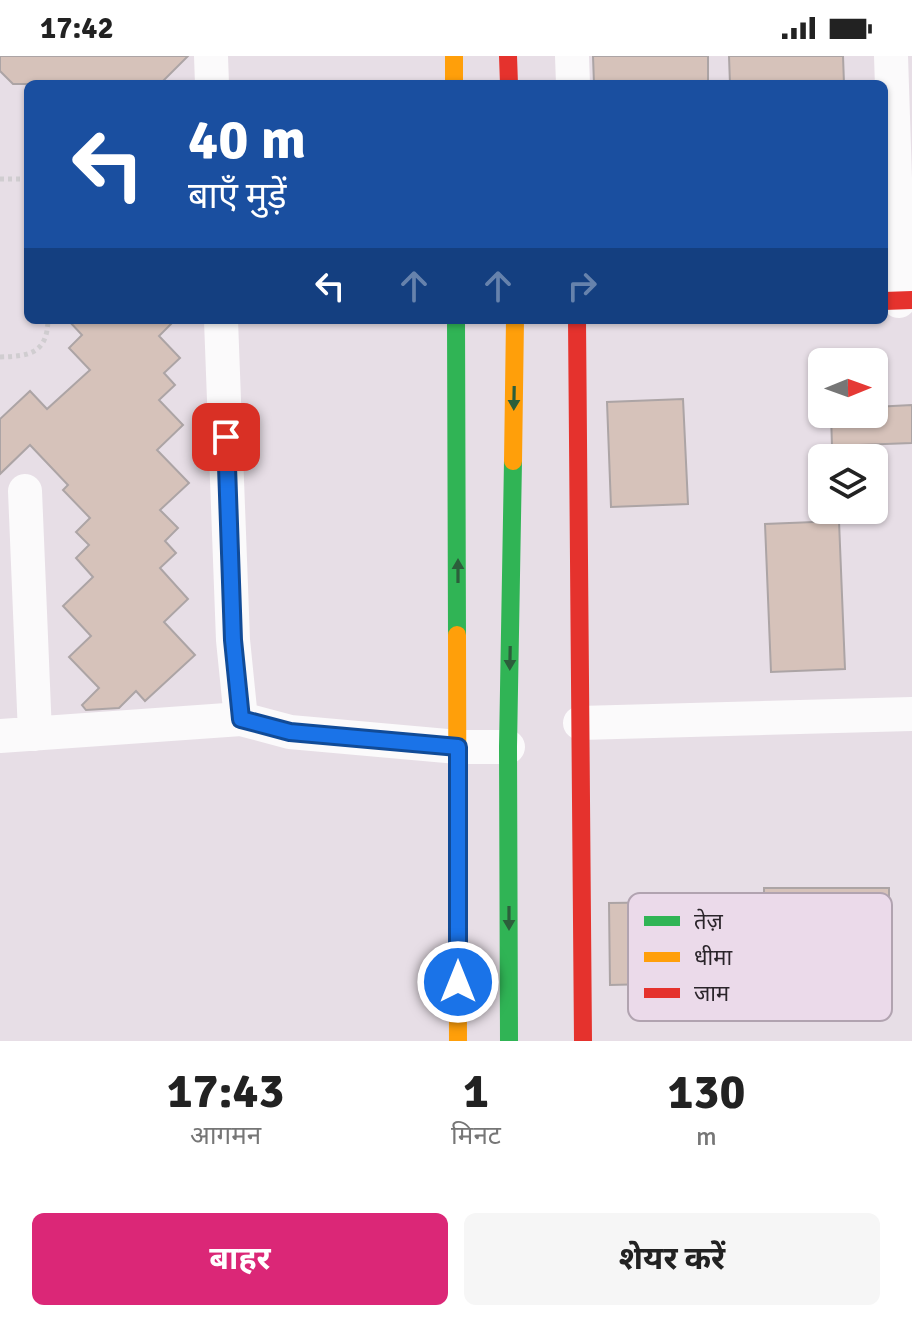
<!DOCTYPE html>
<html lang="hi">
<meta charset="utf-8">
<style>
body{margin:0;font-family:Signika,"Noto Sans Devanagari",sans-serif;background:#f6f6f6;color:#222;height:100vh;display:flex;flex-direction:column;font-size:30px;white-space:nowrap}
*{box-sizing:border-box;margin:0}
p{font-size:26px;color:#767676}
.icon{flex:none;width:44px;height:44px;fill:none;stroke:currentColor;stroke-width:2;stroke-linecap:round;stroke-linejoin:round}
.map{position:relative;height:985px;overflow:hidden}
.panel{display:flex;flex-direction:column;background:#fff;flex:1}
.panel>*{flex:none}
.hud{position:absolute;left:24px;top:24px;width:864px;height:244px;border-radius:12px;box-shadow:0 2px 6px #0004;background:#1a4fa0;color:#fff;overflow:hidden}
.needle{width:52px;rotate:89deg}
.tools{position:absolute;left:808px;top:292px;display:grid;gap:16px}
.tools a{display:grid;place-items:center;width:80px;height:80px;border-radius:12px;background:#fff;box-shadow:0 2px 6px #0004;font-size:40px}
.pin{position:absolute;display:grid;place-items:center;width:68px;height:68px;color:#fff;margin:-34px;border-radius:16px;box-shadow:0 4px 12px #0006}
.me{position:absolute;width:88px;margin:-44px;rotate:0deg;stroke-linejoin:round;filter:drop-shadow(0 0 6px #0008)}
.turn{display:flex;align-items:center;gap:28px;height:168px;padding:0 32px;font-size:36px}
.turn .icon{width:104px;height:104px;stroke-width:2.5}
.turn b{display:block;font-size:56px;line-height:68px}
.lanes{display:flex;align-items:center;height:76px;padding:0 32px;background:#0003;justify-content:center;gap:40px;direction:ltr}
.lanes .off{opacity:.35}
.eta{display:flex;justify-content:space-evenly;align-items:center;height:136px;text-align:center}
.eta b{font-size:48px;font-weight:700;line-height:56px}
.action{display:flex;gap:16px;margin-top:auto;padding:16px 32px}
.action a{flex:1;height:92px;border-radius:12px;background:#db2777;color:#fff;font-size:32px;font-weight:700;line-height:92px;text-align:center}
.action a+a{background:#f6f6f6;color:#222}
.status{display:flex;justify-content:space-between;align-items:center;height:56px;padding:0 40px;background:#fff;direction:ltr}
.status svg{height:22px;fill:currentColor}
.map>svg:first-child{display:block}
.building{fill:#d6c2ba;stroke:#aca4a5;stroke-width:2}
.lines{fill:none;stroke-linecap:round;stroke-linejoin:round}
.path{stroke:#d0cdd0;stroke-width:5;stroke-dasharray:4 4;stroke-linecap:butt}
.street{stroke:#fbfafb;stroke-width:34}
.fast{stroke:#30b455;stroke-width:18}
.slow{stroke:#ff9f0a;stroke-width:18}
.jam{stroke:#e5322d;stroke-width:18}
.oneway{fill:#2c5e3b}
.route-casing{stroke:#114b97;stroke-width:20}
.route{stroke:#1a73e8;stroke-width:14}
.key{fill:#ebdaea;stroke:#b1a3b0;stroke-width:2}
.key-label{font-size:22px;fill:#2a242a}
</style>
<div class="status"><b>17:42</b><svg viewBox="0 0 49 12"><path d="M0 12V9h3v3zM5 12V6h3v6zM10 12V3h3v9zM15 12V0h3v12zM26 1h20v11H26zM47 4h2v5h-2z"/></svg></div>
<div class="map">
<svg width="912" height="985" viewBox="0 0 912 985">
<rect width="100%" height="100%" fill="#e7dee6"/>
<path class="building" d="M0,0h188l-28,28h-147l-13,-13z
M593,0h115v25l-114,3z
M729,0h114l1,28h-114z
M68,264h107l-16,16 21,22 -16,15 11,12 -16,15 24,25 -26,25 32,33 -29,27 18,18 -13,13 11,12 -16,15 28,31 -24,23 31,33 -50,46 -9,-10 -17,17 -33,2 -4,-5 17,-17 -30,-31 22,-21 -28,-30 30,-29 -17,-19 13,-13 -13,-13 14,-14 -27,-28 5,-5 -38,-40 -30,29v-55l30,-28 17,18 43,-39 -21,-22 13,-13z
M683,343l5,105 -77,3 -4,-105z
M912,349v38l-80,3 -1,-32h43v-7z
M839,465l6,148 -74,3 -6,-148z
M764,832h125v72l-158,-1 1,23 -122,3 -1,-82 155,-2z"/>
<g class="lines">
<path class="path" d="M0,123h28
M0,301c29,-1 47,-3 48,-37"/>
<path class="street" d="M211,0l1,28
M572,0l1,28
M891,0l8,245
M221,264l12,320 8,79
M25,435l10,243
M580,667l332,-9
M0,680l241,-17 49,13 168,15h50"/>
<path class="fast" d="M456,264l1,315
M509,985l-1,-294 5,-286"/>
<path class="slow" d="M454,0v28
M513,405l2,-141
M457,579l1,406"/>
<path class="jam" d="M508,0l1,28
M884,245l28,-1
M577,264l6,721"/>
</g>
<defs><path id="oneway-solid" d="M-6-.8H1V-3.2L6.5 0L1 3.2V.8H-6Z" transform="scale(2)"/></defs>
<g class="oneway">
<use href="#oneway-solid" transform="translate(514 342) rotate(91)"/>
<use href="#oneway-solid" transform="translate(458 515) rotate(-90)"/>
<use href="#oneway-solid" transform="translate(510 602) rotate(91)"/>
<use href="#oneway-solid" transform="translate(509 862) rotate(90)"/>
</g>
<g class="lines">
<defs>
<path id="route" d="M226,381l7,203 8,79 49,13 168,15v235"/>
</defs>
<use href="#route" class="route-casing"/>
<use href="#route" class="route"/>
</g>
<rect x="628" y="837" width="264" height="128" rx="12" class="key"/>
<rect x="644" y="860" width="36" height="10" fill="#30b455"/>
<rect x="644" y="896" width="36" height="10" fill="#ff9f0a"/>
<rect x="644" y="932" width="36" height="10" fill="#e5322d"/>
<g class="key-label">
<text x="694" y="873">तेज़</text>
<text x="694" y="909">धीमा</text>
<text x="694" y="945">जाम</text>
</g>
</svg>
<div class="tools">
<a><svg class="needle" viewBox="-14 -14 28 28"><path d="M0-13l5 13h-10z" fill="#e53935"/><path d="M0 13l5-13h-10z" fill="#767676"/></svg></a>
<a><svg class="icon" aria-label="layers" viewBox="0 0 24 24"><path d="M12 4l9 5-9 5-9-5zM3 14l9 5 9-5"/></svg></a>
</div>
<div class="pin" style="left:226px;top:381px;background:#d93025"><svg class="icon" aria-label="arrive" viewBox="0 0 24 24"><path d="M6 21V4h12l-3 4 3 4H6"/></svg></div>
<svg class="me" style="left:458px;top:926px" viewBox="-20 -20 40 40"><circle r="17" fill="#1a73e8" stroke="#fff" stroke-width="3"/><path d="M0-11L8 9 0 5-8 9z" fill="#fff"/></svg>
<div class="hud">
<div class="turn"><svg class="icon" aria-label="left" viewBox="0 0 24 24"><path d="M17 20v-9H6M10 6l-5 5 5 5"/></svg><div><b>40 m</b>बाएँ मुड़ें</div></div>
<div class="lanes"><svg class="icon" aria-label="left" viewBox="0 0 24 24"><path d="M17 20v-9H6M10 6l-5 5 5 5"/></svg><svg class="icon off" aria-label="ahead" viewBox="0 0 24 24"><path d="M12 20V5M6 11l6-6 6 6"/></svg><svg class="icon off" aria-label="ahead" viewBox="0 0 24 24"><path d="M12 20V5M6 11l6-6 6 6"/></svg><svg class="icon off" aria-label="right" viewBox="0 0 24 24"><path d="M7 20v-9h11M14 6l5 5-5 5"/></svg></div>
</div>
</div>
<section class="panel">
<div class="eta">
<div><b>17:43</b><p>आगमन</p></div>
<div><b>1</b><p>मिनट</p></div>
<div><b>130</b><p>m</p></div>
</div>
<div class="action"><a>बाहर</a><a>शेयर करें</a></div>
</section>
